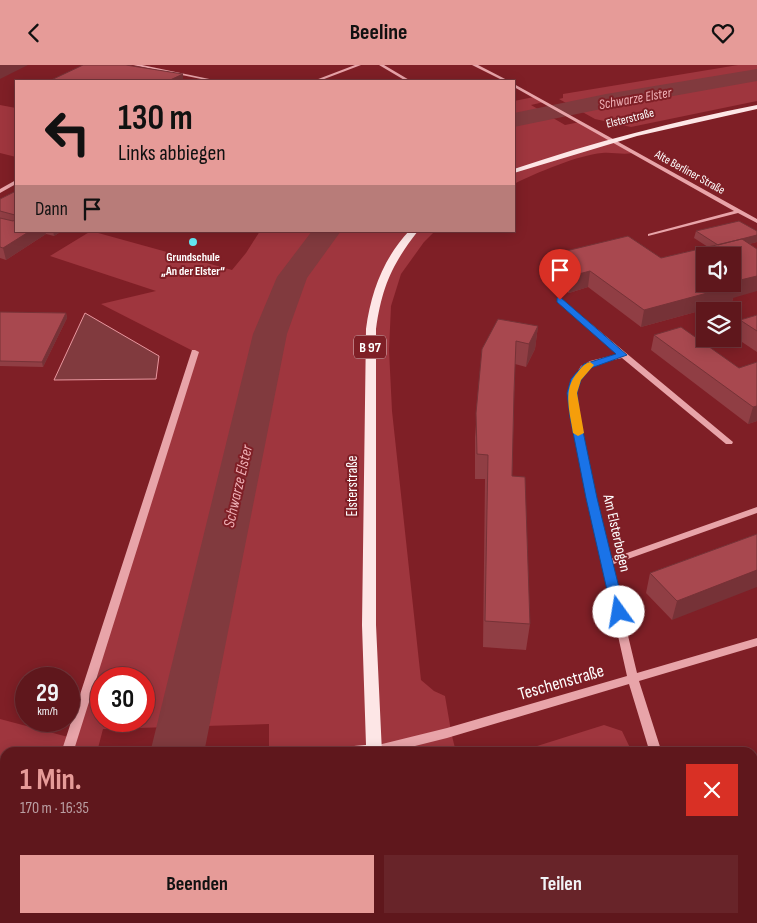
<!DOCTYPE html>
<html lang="de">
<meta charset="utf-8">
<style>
body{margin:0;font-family:"Sofia Sans Condensed",sans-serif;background:#682429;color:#f1f3f6;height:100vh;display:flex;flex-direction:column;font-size:19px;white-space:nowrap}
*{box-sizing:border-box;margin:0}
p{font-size:16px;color:#ba9fa3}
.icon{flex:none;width:28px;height:28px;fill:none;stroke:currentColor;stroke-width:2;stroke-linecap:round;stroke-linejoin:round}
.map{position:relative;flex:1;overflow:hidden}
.details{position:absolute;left:0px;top:682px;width:758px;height:176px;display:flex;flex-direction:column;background:#5f171c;border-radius:15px 15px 0 0;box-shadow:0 2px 12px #0003,0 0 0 1px #73363b}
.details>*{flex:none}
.guide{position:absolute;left:15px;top:15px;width:500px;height:152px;border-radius:0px;box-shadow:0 2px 12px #0003,0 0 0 1px #73363b;background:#e69b98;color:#111;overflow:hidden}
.fabs{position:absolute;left:696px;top:182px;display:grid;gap:10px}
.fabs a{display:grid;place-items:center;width:45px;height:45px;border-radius:0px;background:#5f171c;box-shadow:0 2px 12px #0003,0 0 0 1px #73363b;font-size:25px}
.speed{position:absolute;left:15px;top:602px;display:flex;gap:10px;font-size:25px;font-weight:700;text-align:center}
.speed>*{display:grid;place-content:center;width:65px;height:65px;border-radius:50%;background:#5f171c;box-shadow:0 2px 12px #0003,0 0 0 1px #73363b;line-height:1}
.speed small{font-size:12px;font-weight:400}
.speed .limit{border:8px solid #d22;background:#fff;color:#111}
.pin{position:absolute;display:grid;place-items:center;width:42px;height:42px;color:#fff;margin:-51px -21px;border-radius:50% 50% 50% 0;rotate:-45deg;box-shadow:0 0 5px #0007}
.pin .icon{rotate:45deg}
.me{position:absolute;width:55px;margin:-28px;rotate:347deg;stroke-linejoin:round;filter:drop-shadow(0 0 4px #0008)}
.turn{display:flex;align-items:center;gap:18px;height:105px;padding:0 20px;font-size:22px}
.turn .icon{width:65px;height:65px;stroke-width:2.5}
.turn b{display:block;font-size:35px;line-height:42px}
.then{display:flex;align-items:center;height:48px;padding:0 20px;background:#0003;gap:10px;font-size:19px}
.round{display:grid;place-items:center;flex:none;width:52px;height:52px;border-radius:0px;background:#682429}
.headline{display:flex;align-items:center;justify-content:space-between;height:85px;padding:0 20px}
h1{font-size:30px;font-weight:700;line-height:38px;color:#e69b98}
.button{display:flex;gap:10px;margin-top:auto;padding:10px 20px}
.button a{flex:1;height:58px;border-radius:0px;background:#e69b98;color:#111;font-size:20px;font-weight:700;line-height:58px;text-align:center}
.button a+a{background:#682429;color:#f1f3f6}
header{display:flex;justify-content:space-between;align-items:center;height:65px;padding:0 20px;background:#e69b98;color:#111;font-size:22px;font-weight:700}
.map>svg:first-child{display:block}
.green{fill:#9f363e;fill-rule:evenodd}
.water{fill:#813a3e;stroke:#e9979f}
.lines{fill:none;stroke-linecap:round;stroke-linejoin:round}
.river{fill:#813a3e;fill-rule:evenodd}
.minor{fill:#e8a4a9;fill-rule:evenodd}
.major{fill:#fde6e6;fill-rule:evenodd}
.wall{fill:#903e44}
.shaded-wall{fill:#763237}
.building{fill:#a8484f;stroke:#763237}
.route{fill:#1a73e8;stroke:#114b97}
.slow{fill:#f59e0b}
.poi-dot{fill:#64eaf5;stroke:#7f1f26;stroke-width:2}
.labels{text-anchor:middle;stroke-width:4;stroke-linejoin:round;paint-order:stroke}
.far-street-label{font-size:12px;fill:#fff;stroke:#7f1f26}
.far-poi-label{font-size:12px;font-weight:bold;fill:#fff;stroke:#7f1f26}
.far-water-label{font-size:14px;font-style:italic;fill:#efafb5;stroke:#7f1f26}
.shield{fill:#7f1f26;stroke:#d9bcbe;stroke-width:1}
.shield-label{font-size:14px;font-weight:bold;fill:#fff}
.street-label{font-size:15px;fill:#fff;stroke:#7f1f26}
.water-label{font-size:16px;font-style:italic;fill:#efafb5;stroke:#7f1f26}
.near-street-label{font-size:18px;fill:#fff;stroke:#7f1f26}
</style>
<header><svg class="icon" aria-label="back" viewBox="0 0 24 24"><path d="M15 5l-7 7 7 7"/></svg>Beeline<svg class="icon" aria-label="heart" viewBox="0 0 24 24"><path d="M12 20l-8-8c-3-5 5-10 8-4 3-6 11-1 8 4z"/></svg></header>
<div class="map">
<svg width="757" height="858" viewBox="0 0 757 858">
<rect width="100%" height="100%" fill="#7f1f26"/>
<path class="green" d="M738,0h19v36l-126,26 -36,-8 -36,-20 4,-1v-4z
M534,32l10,5 -13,3 34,20 15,-3 53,31c-11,2 -20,-1 -31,0 -24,2 -66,20 -88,31v-83z
M0,40l16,3v49l-16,-4z
M91,166l141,39 14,-17 14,-22h154l-39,63 -4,455 -61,3h-41v-28l-166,5 -6,23 -92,1v14h-5v-48l72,19 123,-386 -94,-48 55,-13 -106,-35zM101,614h43v42h-43z
M415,166h20l-11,11 -23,32 -10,32 -2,44 3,61 29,269 13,11 11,5 6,35 -74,16 -6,-418 13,-51z
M604,660l18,6 10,21h-114z
M451,667l5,20 -80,1z
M0,706h5v113h-5z
M5,844v10h366v4h-371z
M375,854h67l1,4h-68z"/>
<path class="water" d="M85,248l74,43 -3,23 -102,1z"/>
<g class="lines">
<path class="river" d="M757,4v12l-151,27 -92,19v-14l92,-19z
M312,166h29l-34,47 -20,56 -83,419h-54l103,-419 24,-57z
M109,854h62l-1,4h-62z"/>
<path class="minor" d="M133,0h9l77,16h-8z
M355,0h6l-42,16h-6z
M379,0h5l27,16h-5z
M472,0h6l31,16h-5z
M514,19l243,135v4l-19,-10 -90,23v-2l86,-23 -220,-124z
M16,115v4l-16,9v-4z
M560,233l173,144 -1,2h-6l-104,-86c-18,4 -37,7 -44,26 -5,12 3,37 5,50 8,41 17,83 27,125l147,-52v6l-146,52 26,108 120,-35v8l-118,35 23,72h-12l-21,-69 -182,54 -60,15h-18l1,-5 4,-2 73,-18 180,-52 -40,-178 -18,-96v-17l12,-19 9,-5 28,-7 -60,-53 -1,-1z
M192,285h3l4,2 -126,401h-12z
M752,783l5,1v12l-5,-1z
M5,831v22l-5,3v-22z
M697,854h13l2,4h-14z"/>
<path class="major" d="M757,40v4l-120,27 -123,37v-4c80,-27 161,-48 243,-64z
M409,166h9c-26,33 -36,56 -42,98v296l6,128h-54l2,-5 36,-3 -4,-120 4,-296c5,-37 17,-70 43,-98z
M0,697h5v14h-5z
M364,854h18v4h-18z"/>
</g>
<path class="wall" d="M16,126v40h46l-8,5 -8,-2 -40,26 -6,-2v-59z
M696,166l61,11 -8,2 -17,58 -91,25 -53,-40 -19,6 -26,-21 2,-16 116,2 47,-11 -14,-9z
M0,247l66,1 1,5 -24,49 -43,-1z
M757,250v37l-21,-14 4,-18z
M538,261l-3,23 -9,18 -11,-3 -3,112 18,148 -4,26 -43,-3 2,-168h-10v-42l7,-88z
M654,270l85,33 18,-6v59l-9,3 -97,-74z
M757,469l-85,86 -26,-27 4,-20z"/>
<path class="shaded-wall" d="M0,0h28l-28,14z
M183,9v7h-15z
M30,166h15l1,3 -40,26 -3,-12z
M53,166h9l-8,5z
M757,170v7l-40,10 1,-7z
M590,206l-2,16 -19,6 2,-17z
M757,211v15l-24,7 -1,4 -91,25 3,-17 88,-28z
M66,248l1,5 -24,49 -1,-5z
M538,261l-3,23 -9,18 3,-23z
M757,341v15l-9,3 5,-17z
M757,505v17l-85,33 5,-19z"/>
<path class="building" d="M83,0h43l57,9 -15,7h-119z
M16,126v40h14l-27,17 -3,-1v-29l13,3 2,-1v-5l-15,-4v-12z
M739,156l18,10v4l-39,10 -22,-14z
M628,171l33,22 81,-19 15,10v27l-25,6v-26h-27v28h27v-1l5,2 -93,25 -54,-39 -19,5 -26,-20z
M0,247l66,1 -24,49 -42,-1z
M757,250v16l-17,-11z
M498,254l40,7 -9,18 -13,-3 -2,51 -2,84 13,1 5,147 -45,-3 3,-166 -11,-1 -1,-41 6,-64z
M681,262l58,41 18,-6v44l-4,1 -99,-72z
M757,469v36l-80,31 -27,-28z"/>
<path class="route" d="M560,232l67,58 -36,13 -10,12 -4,13 3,24 17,81 28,114 -2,3h-9l-2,-3 -26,-114 -16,-81 -3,-24 4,-14 13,-15 32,-10 -59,-52v-4z"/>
<path class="slow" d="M590,297l4,3 -13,15 -4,13 7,40 -6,3 -5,-3c-3,-21 -11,-44 5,-61 3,-4 6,-8 12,-10z"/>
<circle class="poi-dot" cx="193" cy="177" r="5"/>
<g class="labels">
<g class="far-street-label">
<text transform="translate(630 53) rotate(-14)" y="4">Elsterstraße</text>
<text transform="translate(690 107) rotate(29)" y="4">Alte Berliner Straße</text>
</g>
<g class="far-poi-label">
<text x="193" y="196">Grundschule<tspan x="193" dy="14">„An der Elster“</tspan></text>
</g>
<g class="far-water-label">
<text transform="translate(635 33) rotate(-10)" y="5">Schwarze Elster</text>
</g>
<rect class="shield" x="354" y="270.5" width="32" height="23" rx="4"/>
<g class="shield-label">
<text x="370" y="287">B 97</text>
</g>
<g class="street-label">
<text transform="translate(352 421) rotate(-90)" y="5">Elsterstraße</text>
<text transform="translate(617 468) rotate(77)" y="5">Am Elsterbogen</text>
</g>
<g class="water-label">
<text transform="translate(237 421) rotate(-77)" y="6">Schwarze Elster</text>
</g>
<g class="near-street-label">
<text transform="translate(561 617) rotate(-16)" y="6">Teschenstraße</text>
</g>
</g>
</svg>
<div class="fabs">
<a><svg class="icon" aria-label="sound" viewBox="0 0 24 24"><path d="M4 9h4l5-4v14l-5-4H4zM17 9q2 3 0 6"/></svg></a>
<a><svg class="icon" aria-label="layers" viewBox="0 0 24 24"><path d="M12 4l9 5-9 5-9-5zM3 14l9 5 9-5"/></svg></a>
</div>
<div class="speed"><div>29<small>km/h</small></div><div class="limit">30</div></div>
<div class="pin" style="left:560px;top:235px;background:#d93025"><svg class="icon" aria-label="arrive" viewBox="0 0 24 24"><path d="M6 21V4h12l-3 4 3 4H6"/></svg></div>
<svg class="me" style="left:619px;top:547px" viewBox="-20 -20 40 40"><circle r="19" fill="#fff"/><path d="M0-13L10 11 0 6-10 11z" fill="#1a73e8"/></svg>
<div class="guide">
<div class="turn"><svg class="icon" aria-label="left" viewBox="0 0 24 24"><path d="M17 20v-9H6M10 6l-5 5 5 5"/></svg><div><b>130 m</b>Links abbiegen</div></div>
<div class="then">Dann<svg class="icon" aria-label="arrive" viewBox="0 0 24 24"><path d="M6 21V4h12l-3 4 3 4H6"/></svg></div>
</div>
<section class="details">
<div class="headline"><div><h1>1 Min.</h1><p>170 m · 16:35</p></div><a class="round" style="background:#d93025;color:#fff"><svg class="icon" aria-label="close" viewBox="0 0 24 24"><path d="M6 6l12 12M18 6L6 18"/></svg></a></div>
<div class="button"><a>Beenden</a><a>Teilen</a></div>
</section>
</div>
